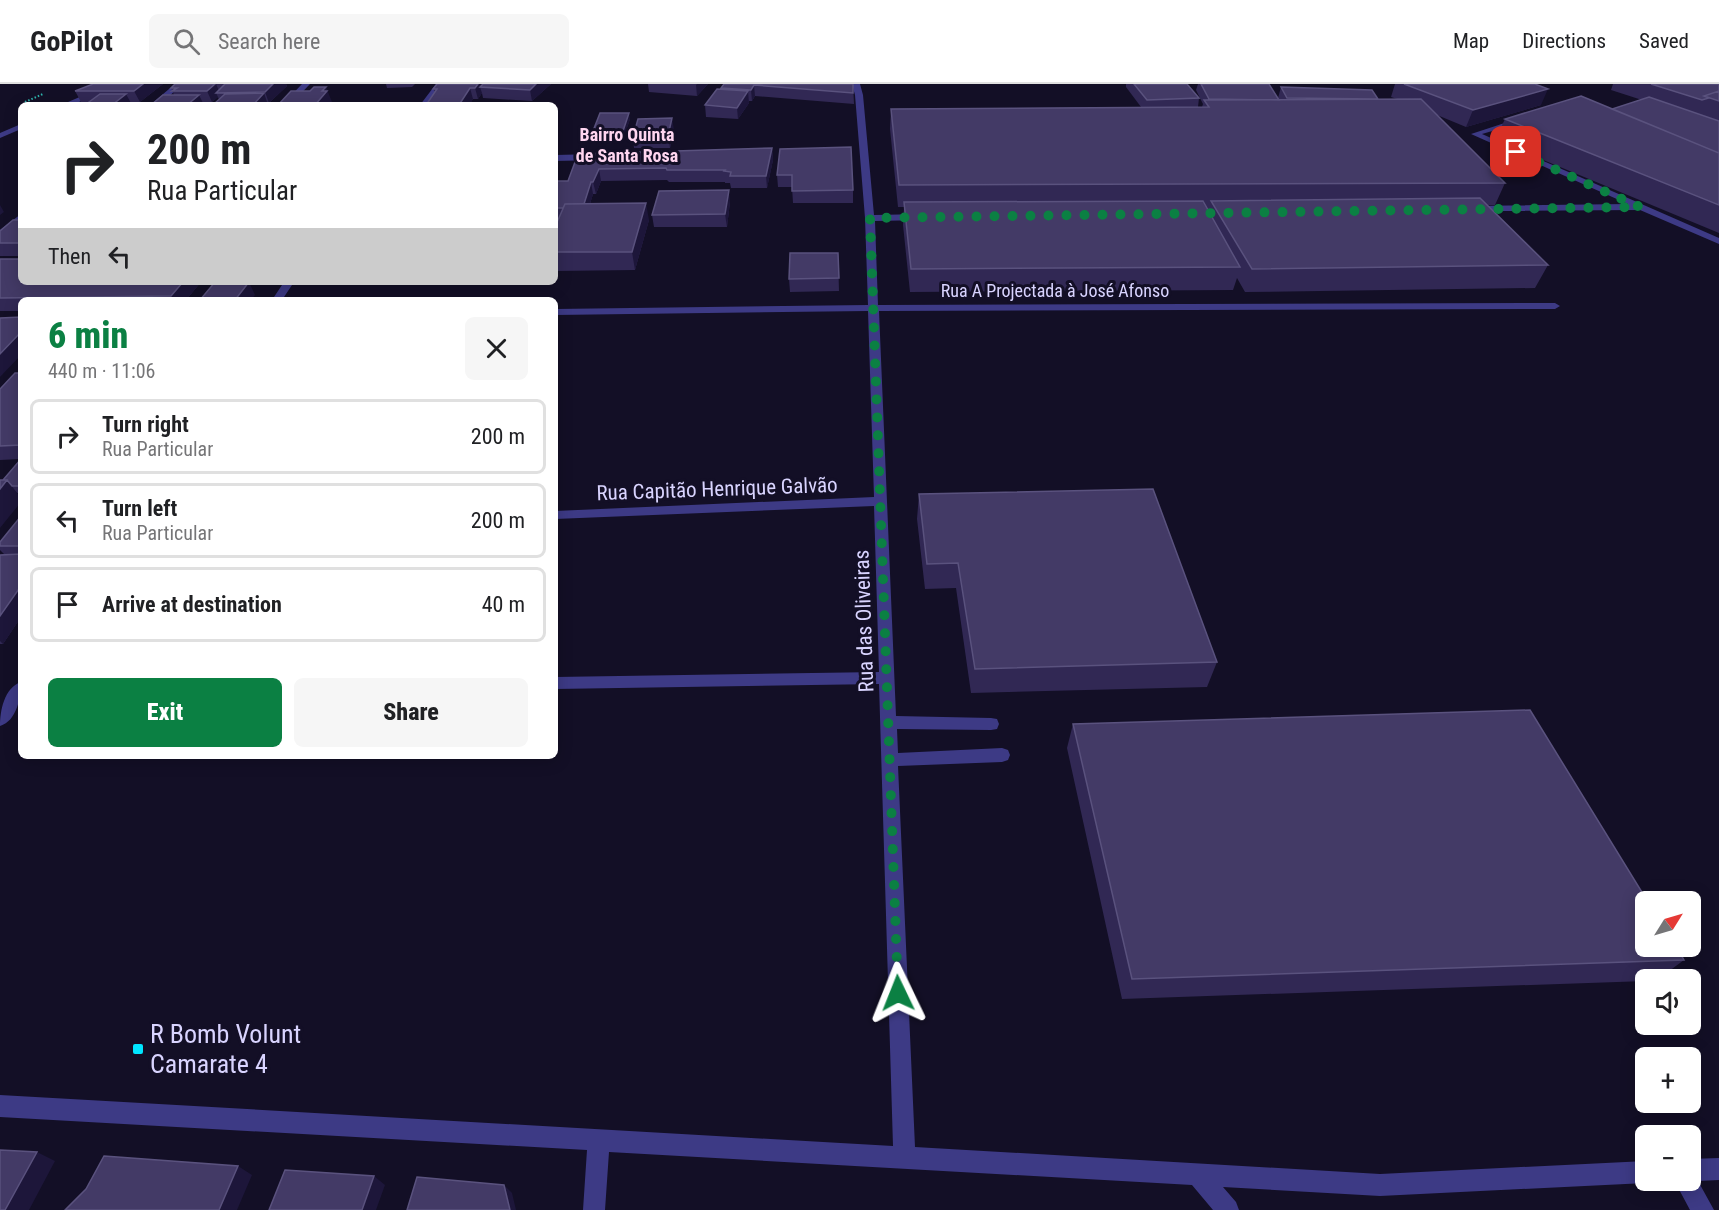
<!DOCTYPE html>
<meta charset="utf-8">
<style>
body{margin:0;font-family:"Roboto Condensed",sans-serif;background:#f6f6f6;color:#202124;height:100vh;display:flex;flex-direction:column;font-size:22px;white-space:nowrap}
*{box-sizing:border-box;margin:0}
p{font-size:20px;color:#757577}
.icon{flex:none;width:33px;height:33px;fill:none;stroke:currentColor;stroke-width:2;stroke-linecap:round;stroke-linejoin:round}
.map{position:relative;flex:1;overflow:hidden}
.drawer{position:absolute;left:18px;top:213px;width:540px;height:462px;display:flex;flex-direction:column;background:#fff;border-radius:9px;box-shadow:0 3px 15px #0003}
.drawer>*{flex:none}
.guide{position:absolute;left:18px;top:18px;width:540px;height:183px;border-radius:9px;box-shadow:0 3px 15px #0003;background:#fff;color:#202124;overflow:hidden}
.needle{width:39px;rotate:53deg}
.fabs{position:absolute;left:1635px;top:807px;display:grid;gap:12px}
.fabs a{display:grid;place-items:center;width:66px;height:66px;border-radius:9px;background:#fff;box-shadow:0 3px 15px #0003;font-size:30px}
.pin{position:absolute;display:grid;place-items:center;width:51px;height:51px;color:#fff;margin:-26px;border-radius:12px;box-shadow:0 3px 9px #0006}
.me{position:absolute;width:66px;margin:-33px;rotate:358deg;stroke-linejoin:round;filter:drop-shadow(0 0 4px #0008)}
.turn{display:flex;align-items:center;gap:21px;height:126px;padding:0 30px;font-size:27px}
.turn .icon{width:78px;height:78px;stroke-width:2.5}
.turn b{display:block;font-size:42px;line-height:51px}
.then{display:flex;align-items:center;height:57px;padding:0 30px;background:#0003;gap:12px;font-size:22px}
.round{display:grid;place-items:center;flex:none;width:63px;height:63px;border-radius:9px;background:#f6f6f6}
.headline{display:flex;align-items:center;justify-content:space-between;height:102px;padding:0 30px}
h1{font-size:36px;font-weight:800;line-height:45px;color:#0b8043}
.primary-button{display:flex;gap:12px;margin-top:auto;padding:12px 30px}
.primary-button a{flex:1;height:69px;border-radius:9px;background:#0b8043;color:#fff;font-size:24px;font-weight:800;line-height:69px;text-align:center}
.primary-button a+a{background:#f6f6f6;color:#202124}
ul{padding:0;list-style:none}
li{display:flex;align-items:center;gap:18px;height:75px;margin:0 12px 9px;padding:0 18px;border:3px solid #e0e0e0;border-radius:9px}
li div{flex:1}
li b{display:block;font-size:22px}
li em{font-style:normal}
header{display:flex;align-items:center;gap:36px;box-sizing:border-box;height:84px;padding:0 30px;background:#fff;border-bottom:2px solid #e0e0e0}
header strong{font-size:28px}
nav{display:flex;gap:33px;margin-inline-start:auto;font-size:21px}
.search{width:420px;height:54px;background:#f6f6f6;display:flex;align-items:center;gap:15px;box-sizing:border-box;padding:0 21px;border-radius:9px;color:#757577;font-size:22px}
.map>svg:first-child{display:block}
.lines{fill:none;stroke-linecap:round;stroke-linejoin:round}
.path{stroke:#2fb8b0;stroke-width:2;stroke-dasharray:1.5 2;stroke-linecap:butt}
.minor{fill:#3d3a85;fill-rule:evenodd}
.wall{fill:#312854}
.shaded-wall{fill:#1d163a}
.building{fill:#433a66;stroke:#5a527e;stroke-width:1.5}
.route{stroke:#0b8043;stroke-width:10;stroke-dasharray:0 18}
.poi-dot{fill:#00e5ff;stroke:#130f26;stroke-width:2}
.labels{text-anchor:middle;stroke-width:6;stroke-linejoin:round;paint-order:stroke}
.far-neighbourhood-label{font-size:18px;font-weight:bold;fill:#ffd6f0;stroke:#130f26}
.far-street-label{font-size:18px;fill:#d9d4ff;stroke:#130f26}
.street-label{font-size:21px;fill:#d9d4ff;stroke:#130f26}
.near-poi-label{font-size:26px;fill:#d9d4ff;stroke:#130f26;text-anchor:start}
</style>
<header>
<strong>GoPilot</strong>
<div class="search"><svg class="icon" aria-label="search" viewBox="0 0 24 24"><circle cx="10" cy="10" r="6"/><path d="M15 15l6 6"/></svg>Search here</div>
<nav><a>Map</a><a>Directions</a><a>Saved</a></nav>
</header>
<div class="map">
<svg width="1719" height="1126" viewBox="0 0 1719 1126">
<rect width="100%" height="100%" fill="#130f26"/>
<g class="lines">
<path class="path" d="M25,18l18,-8"/>
<path class="minor" d="M110,0h11l-49,21h-11z
M175,0h8l-24,21h-9z
M302,0h8l-20,21h-8z
M436,0h8l-16,21h-8z
M852,0h8l3,11 11,120 50,-1 5,3 -5,3 -49,1 3,84 677,-2 5,3 -5,3 -676,2 17,405 95,2 6,1 2,5 -2,5 -6,1 -94,-1 1,24 104,-5 6,2 2,5 -2,5 -6,2 -104,4 17,381 465,27 266,-13v19h6l-6,3 -266,13 -157,-9 13,15 3,8h-26l-21,-25 -583,-33 -4,58h-22l4,-60 -587,-33v-22l893,51 -14,-462 -324,5v-12l324,-5 -5,-166 -319,13v-8l319,-14 -6,-186 -313,4v-6l313,-4 -3,-87 -10,-123z
M1520,34l4,2 -1,2 -41,12 237,104v6l-79,-34 -170,1v-4l3,-1 155,-2 -157,-70z
M21,40v5l-21,9v-5z
M555,71l42,-1 4,3 -4,3 -42,1z
M21,130v8l-21,16v-8z
M284,198h10l-12,18h-10z
M21,598c0,15 -4,39 -21,44 0,-15 4,-38 21,-44z
M1719,1074v22l-21,1 16,29h-24l-16,-30h16v-21z"/>
</g>
<path class="wall" d="M163,0l-23,18h-10l2,3 -51,-3 -6,-11z
M175,0h111l1,2 -18,17h-1l1,2 -50,-5 -1,-3 -6,5h-9l1,3h-53l23,-10 -3,-7z
M386,0h29l-3,3 -25,1z
M437,0h114l-19,17 -49,-3 -1,-5 -4,6h-5l-4,6h-43l9,-13 -2,-3z
M648,0h60l-11,12 -48,-4z
M724,0h129l1,20 -99,-8 -3,5h-3v2l-11,16 -32,-2 -1,-12 16,-16v-1z
M1126,0h61l12,14 -1,9h4l1,-3 -7,-14 2,-6h71l9,14 3,-11 97,12h19l-6,-2 4,-13h140l6,21 -75,22 -29,-12 68,68 -10,22h-8l61,60 -13,23 -290,4 -8,-14 -4,12 -323,2 -7,-67 1,-18h-6l-8,-78 1,-20 250,-2 -15,-20z
M1613,0h106v149l-224,-93 10,-21 107,-10 30,-9 -31,-10z
M630,35l-6,18h-29l-2,-6z
M674,46l-4,18h-36l-1,-11z
M772,64l1,12 -6,28h-36l-1,-5h-5v-1h-56l-2,-2 -66,1 -5,13h-3l-3,10 59,16 -14,50 -80,1v-44l3,-7h-3v-39h13l10,-27z
M780,65l73,41v13h-60l-1,-16h-14l-1,-12z
M730,118l-3,25h-73l-2,-12z
M21,136v36h-21v-25z
M838,169l1,38 -49,1 -1,-13z
M0,175l201,23 -15,18h-165v11h-21z
M21,289v120h-4l-14,-13 17,-21 -20,1v-71z
M919,410l298,168 -10,25 -236,6 -15,-105 -31,1 -8,-70z
M21,432v101l-18,27h-3v-89l4,-1 -4,-4v-4z
M1073,640l611,236 -27,20h-11v1l-524,18 -55,-251z"/>
<path class="shaded-wall" d="M143,0h20l-23,18 -6,-11z
M215,0h1l4,9h-4l2,4 -6,5 -5,-11z
M273,0h13l1,2 -18,17 -4,-11z
M478,0h9l-7,3 2,6 -4,6 -3,-11z
M536,0h15l-19,17 -2,-11z
M697,0h11l-11,12 -1,-11z
M754,1l1,11 -3,5 -1,-11z
M326,3l6,15 -3,3h-14l7,-14z
M470,4l3,11 -4,6h-10z
M1548,5l-7,16 -75,22 7,-17z
M748,7l1,12 -11,16 -1,-11z
M264,9l4,12h-15z
M126,10l6,11h-20z
M199,11l5,10h-17z
M629,29l1,6 -6,18 -1,-6z
M672,34l2,12 -4,18 -2,-12z
M772,64l1,12 -6,28 -1,-12z
M599,85l2,12 -5,13 -3,-12z
M591,98l2,12 -8,26 -2,-12z
M729,106l1,12 -3,25 -2,-13z
M646,119l3,17 -14,50 -3,-18z
M0,121l4,7 -4,3z
M183,198h18l-15,18h-13l-2,-4z
M249,198l6,13 -4,5h-16z
M21,248v23l-21,22v-23z
M7,396l14,18v4l-21,26v-39z
M21,502v31l-18,27 -3,-3v-25z
M37,1068l18,9 -26,49h-24z
M238,1082l14,9 -15,35h-18z
M374,1092l11,9 -9,25h-14z
M504,1101l8,8 4,17h-6z"/>
<path class="building" d="M93,0h50l-9,7h-59z
M175,0h40l-8,7h-35l5,-3h-6z
M225,0h48l-8,8 -49,1z
M437,0h41l-3,4h-5l-11,17h-33l11,-16h-4z
M483,0h53l-6,6 -50,-3z
M724,0h129v9l-99,-8 -3,5 -30,-2z
M1134,0h53l12,14 -52,2z
M1201,0h68l10,16 -70,-1z
M1404,0h131l13,5 -75,21z
M1651,0h68v7l-15,5 5,2 -7,2z
M314,3h12l-4,4h5l-12,14h-37l13,-14h19z
M1281,3l91,3 6,9 -91,-1z
M717,5l31,2 -11,17 -32,-3z
M1719,7v10l-15,-5z
M264,9l-11,12h-40l12,-11z
M100,10h26l-14,11h-27z
M163,11h36l-12,10h-36z
M1581,12l138,57v52l-214,-86z
M1649,13l70,24v32l-107,-44z
M1421,15l84,84 -606,2 -8,-76 318,-2 -5,-7z
M354,19h34l-2,2h-33z
M600,29h29l-6,18h-30z
M672,34l-4,18 -35,1 5,-18z
M851,63l2,43 -61,1v-16h-15l3,-26z
M772,64l-6,28h-36l1,-4 -7,-1 1,-1h-58l-1,-2 -67,1 -6,13h-2l-7,22h-19l-2,4h-8v-27h13l10,-27z
M729,106l-4,24 -73,1 7,-24z
M1480,114l68,67 -296,4 -41,-68z
M1203,117l37,66 -329,2 -7,-67z
M646,119l-14,49h-77v-25l10,-23z
M13,136h8v23h-21v-12z
M790,169h48l1,25 -50,1z
M0,175h21v23h162l-12,14 -171,2z
M215,198h34l-14,18h-35z
M21,233v15l-21,22v-36z
M15,289h6v72l-21,1v-57z
M21,375v27h-9l-5,-6h-4z
M0,396h7l-7,9z
M1153,405l64,173 -242,7 -17,-106 -31,1 -8,-70z
M21,432v30h-21v-4z
M21,470v32l-21,30v-61z
M1530,626l118,192h-2v44h30l8,14 -552,19 -59,-255z
M0,1066l37,2 -32,58h-5z
M104,1072l134,10 -19,44h-154l21,-21z
M285,1086l89,6 -12,34h-93z
M417,1093l87,8 6,25h-103z"/>
<g class="lines">
<path class="route" d="M898,909l-28,-775 770,-11 -124,-55"/>
</g>
<rect class="poi-dot" x="132" y="959" width="12" height="12" rx="3"/>
<g class="labels">
<g class="far-neighbourhood-label">
<text x="627" y="57">Bairro Quinta<tspan x="627" dy="21">de Santa Rosa</tspan></text>
</g>
<g class="far-street-label">
<text x="1055" y="213">Rua A Projectada à José Afonso</text>
</g>
<g class="street-label">
<text transform="translate(717 405) rotate(-2)" y="7">Rua Capitão Henrique Galvão</text>
<text transform="translate(864 537) rotate(-92)" y="7">Rua das Oliveiras</text>
</g>
<g class="near-poi-label">
<text x="150" y="959">R Bomb Volunt<tspan x="150" dy="30">Camarate 4</tspan></text>
</g>
</g>
</svg>
<div class="fabs">
<a><svg class="needle" viewBox="-14 -14 28 28"><path d="M0-13l5 13h-10z" fill="#e53935"/><path d="M0 13l5-13h-10z" fill="#757577"/></svg></a>
<a><svg class="icon" aria-label="sound" viewBox="0 0 24 24"><path d="M4 9h4l5-4v14l-5-4H4zM17 9q2 3 0 6"/></svg></a>
<a>+</a>
<a>−</a>
</div>
<div class="pin" style="left:1516px;top:68px;background:#d93025"><svg class="icon" aria-label="arrive" viewBox="0 0 24 24"><path d="M6 21V4h12l-3 4 3 4H6"/></svg></div>
<svg class="me" style="left:898px;top:909px" viewBox="-20 -20 40 40"><path d="M0-17L14 15 0 8-14 15z" fill="#0b8043" stroke="#fff" stroke-width="4"/></svg>
<div class="guide">
<div class="turn"><svg class="icon" aria-label="right" viewBox="0 0 24 24"><path d="M7 20v-9h11M14 6l5 5-5 5"/></svg><div><b>200 m</b>Rua Particular</div></div>
<div class="then">Then<svg class="icon" aria-label="left" viewBox="0 0 24 24"><path d="M17 20v-9H6M10 6l-5 5 5 5"/></svg></div>
</div>
<section class="drawer">
<div class="headline"><div><h1>6 min</h1><p>440 m · 11:06</p></div><a class="round"><svg class="icon" aria-label="close" viewBox="0 0 24 24"><path d="M6 6l12 12M18 6L6 18"/></svg></a></div>
<ul>
<li><svg class="icon" aria-label="right" viewBox="0 0 24 24"><path d="M7 20v-9h11M14 6l5 5-5 5"/></svg><div><b>Turn right</b><p>Rua Particular</p></div><em>200 m</em></li>
<li><svg class="icon" aria-label="left" viewBox="0 0 24 24"><path d="M17 20v-9H6M10 6l-5 5 5 5"/></svg><div><b>Turn left</b><p>Rua Particular</p></div><em>200 m</em></li>
<li><svg class="icon" aria-label="arrive" viewBox="0 0 24 24"><path d="M6 21V4h12l-3 4 3 4H6"/></svg><div><b>Arrive at destination</b></div><em>40 m</em></li>
</ul>
<div class="primary-button"><a>Exit</a><a>Share</a></div>
</section>
</div>
